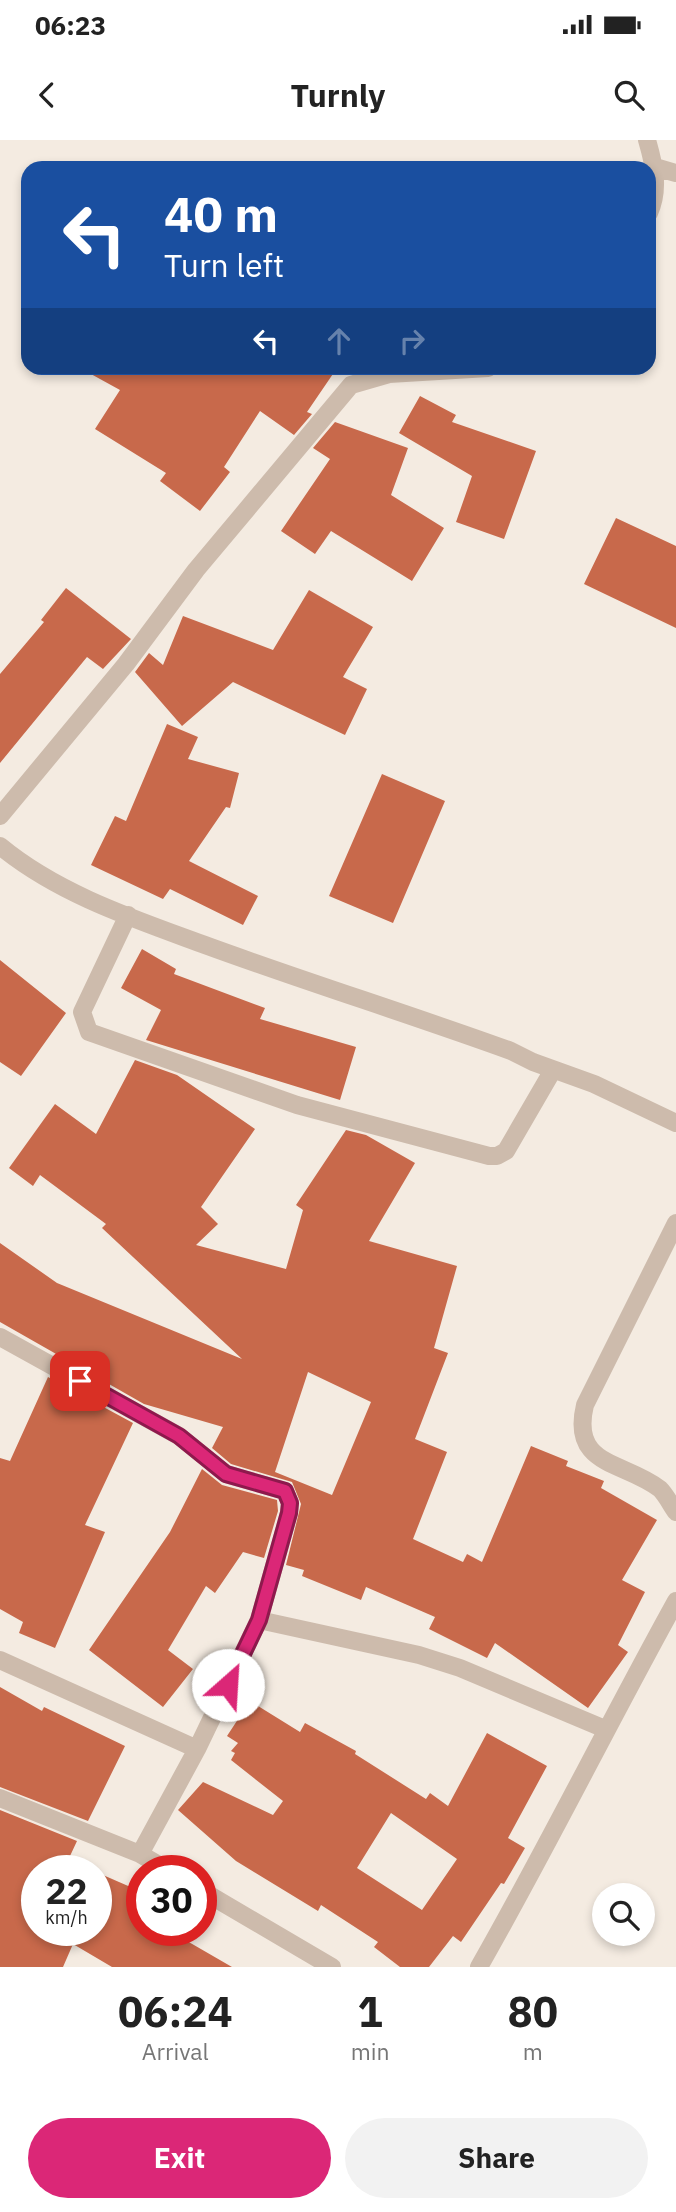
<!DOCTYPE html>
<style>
body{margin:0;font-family:"IBM Plex Sans",sans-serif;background:#f2f2f2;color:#222;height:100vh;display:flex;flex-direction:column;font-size:26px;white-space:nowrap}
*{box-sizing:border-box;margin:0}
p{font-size:23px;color:#767676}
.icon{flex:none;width:38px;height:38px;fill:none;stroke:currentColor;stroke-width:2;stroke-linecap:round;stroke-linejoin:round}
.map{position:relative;height:1827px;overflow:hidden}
.panel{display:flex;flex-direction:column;background:#fff;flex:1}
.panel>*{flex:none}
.hud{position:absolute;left:21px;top:21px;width:635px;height:214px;border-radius:21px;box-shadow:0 4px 10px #0003;background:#1a4fa0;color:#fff;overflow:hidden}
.fabs{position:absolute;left:592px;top:1743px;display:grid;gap:14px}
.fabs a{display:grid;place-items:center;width:63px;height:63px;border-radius:50%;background:#fff;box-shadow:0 4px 10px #0003;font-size:35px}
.speed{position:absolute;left:21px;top:1715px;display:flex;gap:14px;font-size:35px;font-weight:700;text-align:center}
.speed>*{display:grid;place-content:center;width:91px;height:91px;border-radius:50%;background:#fff;box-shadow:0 4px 10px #0003;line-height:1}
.speed small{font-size:18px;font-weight:400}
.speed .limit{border:10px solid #d22;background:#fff;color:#111}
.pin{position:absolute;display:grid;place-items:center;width:60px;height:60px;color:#fff;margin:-30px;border-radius:14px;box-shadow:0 4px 10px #0006}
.me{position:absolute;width:77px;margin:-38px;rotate:26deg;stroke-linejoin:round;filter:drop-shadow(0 0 5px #0008)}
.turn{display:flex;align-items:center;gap:24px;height:147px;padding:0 28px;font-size:32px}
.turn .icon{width:91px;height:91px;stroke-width:2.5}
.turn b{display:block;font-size:49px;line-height:60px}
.lanes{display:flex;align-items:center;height:66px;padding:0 28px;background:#0003;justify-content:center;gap:35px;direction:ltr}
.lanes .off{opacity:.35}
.eta{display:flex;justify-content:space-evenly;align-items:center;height:119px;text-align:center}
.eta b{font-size:42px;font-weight:700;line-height:49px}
.action{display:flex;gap:14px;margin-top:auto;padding:14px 28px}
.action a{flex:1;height:80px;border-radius:42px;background:#db2777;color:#fff;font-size:28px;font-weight:700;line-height:80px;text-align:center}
.action a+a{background:#f2f2f2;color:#222}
.status{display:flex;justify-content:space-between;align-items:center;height:49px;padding:0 35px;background:#fff;direction:ltr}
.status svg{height:19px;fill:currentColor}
header{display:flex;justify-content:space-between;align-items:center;height:91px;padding:0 28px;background:#fff;font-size:32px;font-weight:700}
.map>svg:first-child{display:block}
.building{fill:#c8694b;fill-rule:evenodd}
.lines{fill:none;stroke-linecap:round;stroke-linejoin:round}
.street{stroke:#cdbbac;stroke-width:18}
.route-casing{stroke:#8e194d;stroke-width:18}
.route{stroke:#db2777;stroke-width:12}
</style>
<div class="status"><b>06:23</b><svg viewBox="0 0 49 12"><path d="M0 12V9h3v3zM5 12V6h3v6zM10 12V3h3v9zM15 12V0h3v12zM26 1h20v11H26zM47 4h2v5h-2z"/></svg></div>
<header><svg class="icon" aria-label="back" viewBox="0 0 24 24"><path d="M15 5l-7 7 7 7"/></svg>Turnly<svg class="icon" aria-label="search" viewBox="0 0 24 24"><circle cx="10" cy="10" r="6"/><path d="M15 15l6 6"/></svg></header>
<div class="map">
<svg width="676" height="1827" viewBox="0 0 676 1827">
<rect width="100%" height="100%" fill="#f4ebe1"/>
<path class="building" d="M80,228h257l-30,44 5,2 -18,21 -34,-24 -36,56 6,5 -30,39 -40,-30 6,-8 -71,-44 25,-39z
M420,256l36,19 -4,7 84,29 -32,88 -48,-17 16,-46 -73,-43z
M335,282l73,26 -17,47 53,33 -32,53 -81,-50 -16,23 -34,-23 49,-72 -17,-11z
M616,378l60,28v82l-92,-44z
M66,448l65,51 -28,30 -16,-12 -87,106v-89l44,-52 -3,-2z
M309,450l64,37 -30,50 24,12 -22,46 -112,-53 -51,44 -47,-54 14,-19 14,12 20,-49 90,34z
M167,584l31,13 -10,22 51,14 -9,35 -4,-1 -37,54 69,35 -15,29 -73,-36 -7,10 -72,-34 24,-49 11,5z
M382,634l63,27 -52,122 -64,-27z
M142,809l34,20 -2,5 91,34 -5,11 96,28 -16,53 -194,-60 15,-30 -40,-22z
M0,820l66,53 -45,63 -21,-14z
M135,920l42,15 78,54 -54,78 17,17 -22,21 90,24 17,-59 -7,-5 50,-75 20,5 49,28 -46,78 88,25 -23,82 14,5 -33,86 32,13 -34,87 50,23 4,-8 15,8 49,-116 37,15 -2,5 38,15 -3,7 56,32 -35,60 23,12 -27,53 10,7 -40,56 -93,-65 -8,15 -58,-29 6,-12 -69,-30 -5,13 -59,-24 2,-6 -18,-5 15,-61 -9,-22 -61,-18 -19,-16 11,-21 -79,-23 -144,-82v-79l57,40 185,76 -140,-131 4,-4 -66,-49 -7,11 -24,-18 46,-64 41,30zM308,1232l63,30 -39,93 -57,-23z
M48,1237l85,46 -48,102 20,7 -50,116 -36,-15 4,-11 -23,-13v-151l10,3z
M202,1329l20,16 55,15 1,11 -14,47 -21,-6 -28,41 -9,-7 -38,64 25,19 -30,38 -74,-57 81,-118z
M0,1547l42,24 2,-4 81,39 -37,75 -88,-34z
M250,1561l50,31 5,-9 51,28 -1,3 71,45 4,-6 18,13 39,-73 60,33 -39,72 17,10 -21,36 -3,-1 -40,59 -8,-6 -24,31h-29l-26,-20 4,-5 -57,-37 -3,6 -82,-50 -58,-51 25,-28 70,33 10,-14 -52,-41 4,-7 -4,-2 7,-8 -11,-7zM391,1673l66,46 -35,51 -65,-42z
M0,1670l77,31 -14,30h-26v59h59v-58l46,20v38h26l64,37h-120l-39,-23 -10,23h-63z"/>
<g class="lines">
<path class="street" d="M647,0c7,24 13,49 2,73
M655,27l21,6
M0,676l126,-152 70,-94 155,-185 38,-11 99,-6
M0,706c58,48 134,73 205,99 101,37 204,69 306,106l22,11 61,22 82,39
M128,775l-46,97 7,20 208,73 192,51h8l9,-5 47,-81
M676,1083l-91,182c-15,62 39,56 75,84 6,6 11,16 16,23
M0,1197l179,99 47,38 59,17 5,12 -1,10 -30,107 160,35 41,13 145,61
M0,1520l197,89
M0,1658l140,56
M169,1731l-29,-17 57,-105 62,-129
M201,1750l131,77
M479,1827c69,-121 130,-245 197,-366"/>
</g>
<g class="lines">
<defs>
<path id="route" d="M80,1241l99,55 47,38 59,17 5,12 -1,10 -30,107 -31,65"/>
</defs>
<use href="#route" class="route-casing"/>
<use href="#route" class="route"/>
</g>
</svg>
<div class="fabs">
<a><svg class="icon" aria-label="search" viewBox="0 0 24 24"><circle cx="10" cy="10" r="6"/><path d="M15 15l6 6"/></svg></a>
</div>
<div class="speed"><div>22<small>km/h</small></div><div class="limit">30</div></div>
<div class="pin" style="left:80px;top:1241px;background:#d93025"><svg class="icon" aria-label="arrive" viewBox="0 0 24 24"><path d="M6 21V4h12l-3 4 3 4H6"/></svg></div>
<svg class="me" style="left:228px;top:1545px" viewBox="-20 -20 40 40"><circle r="19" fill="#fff"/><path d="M0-13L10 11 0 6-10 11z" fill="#db2777"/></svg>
<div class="hud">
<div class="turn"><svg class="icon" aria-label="left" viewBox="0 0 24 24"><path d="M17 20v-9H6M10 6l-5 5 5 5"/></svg><div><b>40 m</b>Turn left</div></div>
<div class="lanes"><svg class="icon" aria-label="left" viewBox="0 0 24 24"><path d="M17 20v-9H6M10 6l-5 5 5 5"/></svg><svg class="icon off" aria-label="ahead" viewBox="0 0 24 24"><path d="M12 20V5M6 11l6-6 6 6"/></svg><svg class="icon off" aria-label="right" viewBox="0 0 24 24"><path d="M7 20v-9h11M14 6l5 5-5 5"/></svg></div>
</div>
</div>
<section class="panel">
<div class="eta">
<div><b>06:24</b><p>Arrival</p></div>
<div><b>1</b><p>min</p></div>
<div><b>80</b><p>m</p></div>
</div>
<div class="action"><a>Exit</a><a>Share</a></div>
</section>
